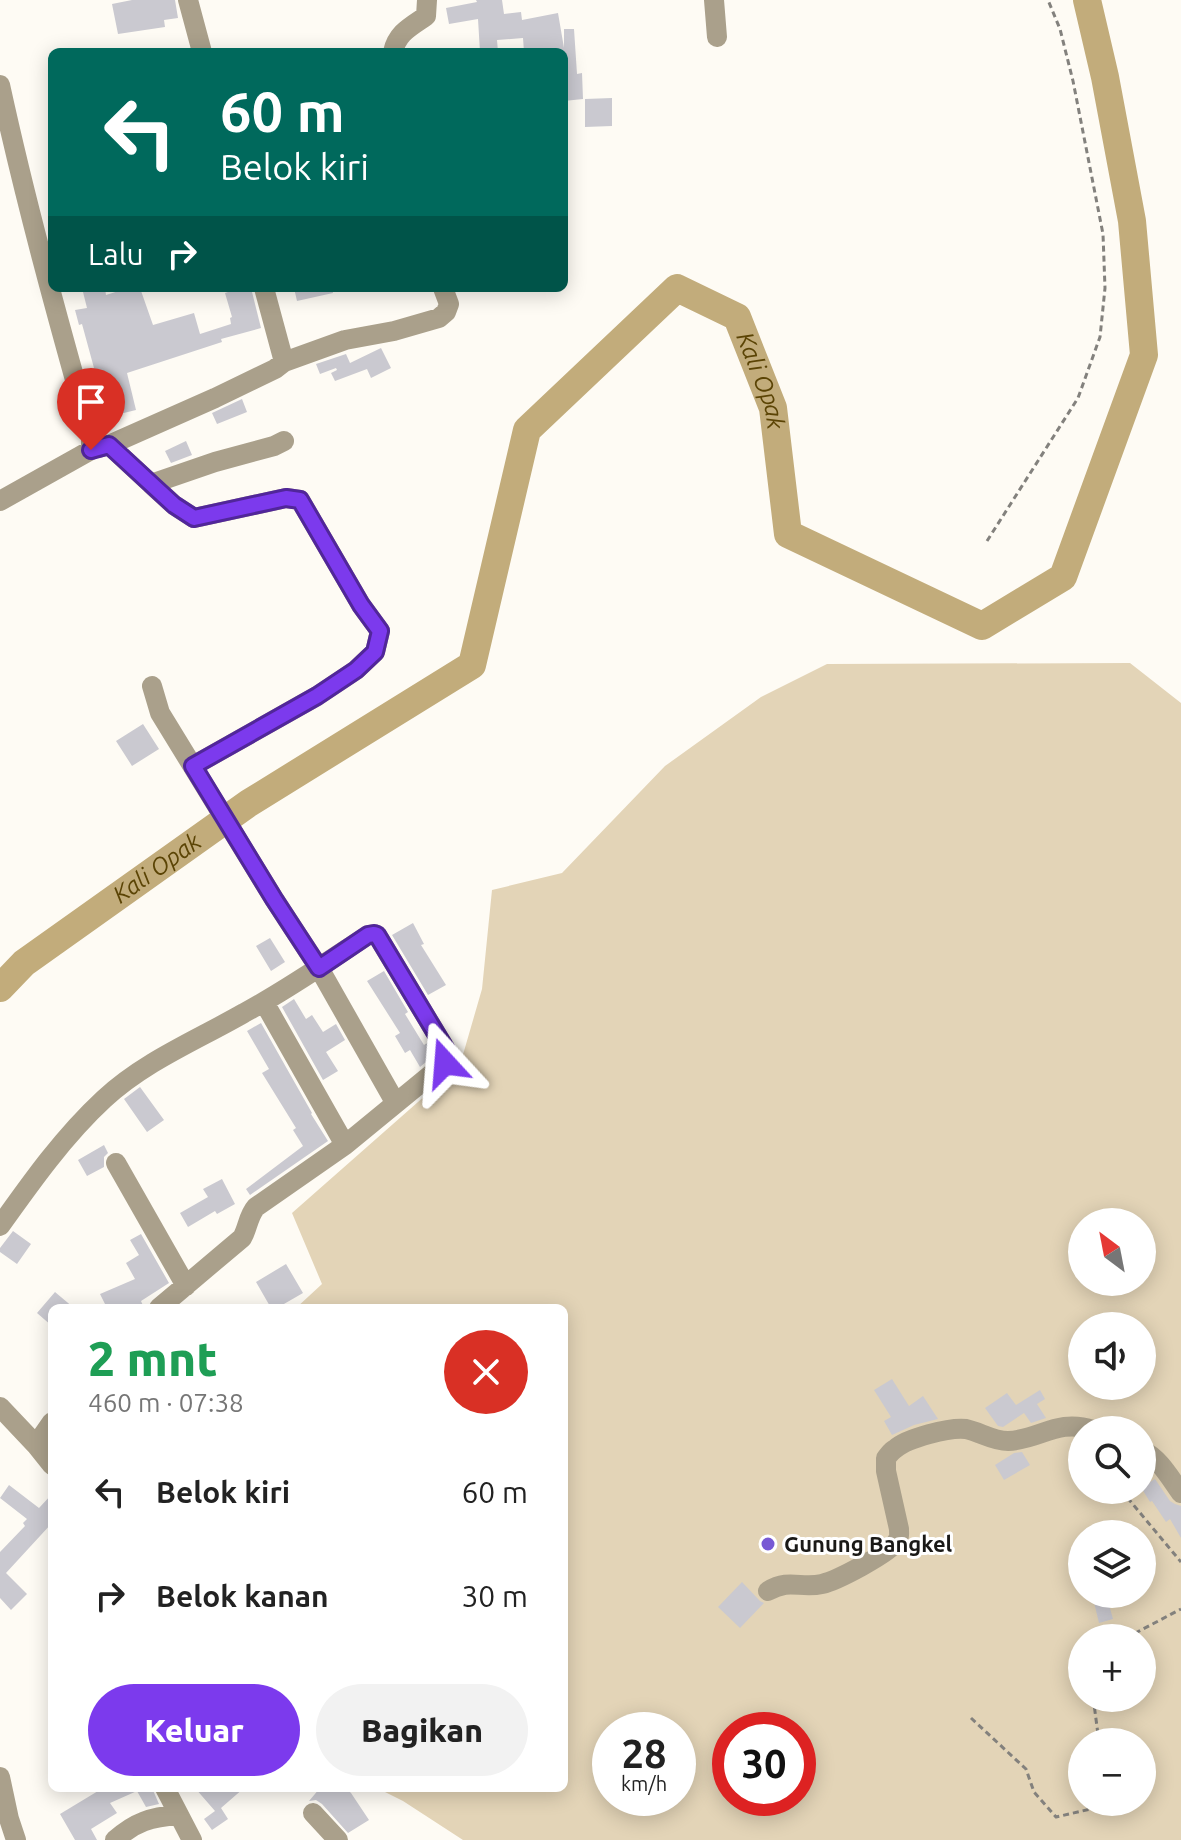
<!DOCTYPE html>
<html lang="id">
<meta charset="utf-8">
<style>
body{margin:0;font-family:Ubuntu,sans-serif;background:#f2f2f2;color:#222;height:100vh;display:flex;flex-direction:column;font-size:30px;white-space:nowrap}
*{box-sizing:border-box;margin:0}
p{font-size:26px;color:#767676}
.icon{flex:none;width:44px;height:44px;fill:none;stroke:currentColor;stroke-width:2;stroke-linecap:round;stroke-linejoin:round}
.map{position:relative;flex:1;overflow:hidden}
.details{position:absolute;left:48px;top:1304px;width:520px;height:488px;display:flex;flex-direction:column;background:#fff;border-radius:12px;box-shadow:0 4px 20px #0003}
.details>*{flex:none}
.hud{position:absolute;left:48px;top:48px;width:520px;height:244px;border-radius:12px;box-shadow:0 4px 20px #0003;background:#00695c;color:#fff;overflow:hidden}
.needle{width:52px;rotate:328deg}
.controls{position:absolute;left:1068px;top:1208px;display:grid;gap:16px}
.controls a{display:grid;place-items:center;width:88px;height:88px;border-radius:50%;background:#fff;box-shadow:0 4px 20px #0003;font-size:40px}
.speed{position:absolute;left:592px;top:1712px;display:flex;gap:16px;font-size:40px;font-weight:700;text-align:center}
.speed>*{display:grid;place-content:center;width:104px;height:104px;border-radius:50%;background:#fff;box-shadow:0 4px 20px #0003;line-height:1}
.speed small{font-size:20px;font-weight:400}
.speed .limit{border:12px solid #d22;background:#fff;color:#111}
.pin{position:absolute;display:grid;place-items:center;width:68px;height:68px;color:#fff;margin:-82px -34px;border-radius:50% 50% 50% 0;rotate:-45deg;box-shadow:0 0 8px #0007}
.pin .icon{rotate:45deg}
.me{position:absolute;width:88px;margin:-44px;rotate:341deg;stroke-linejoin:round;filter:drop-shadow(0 0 6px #0008)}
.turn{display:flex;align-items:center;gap:28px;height:168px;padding:0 40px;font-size:36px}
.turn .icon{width:104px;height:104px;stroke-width:2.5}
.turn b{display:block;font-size:56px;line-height:68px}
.then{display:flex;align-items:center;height:76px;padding:0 40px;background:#0003;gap:16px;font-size:30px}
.round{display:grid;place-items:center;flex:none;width:84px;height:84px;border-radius:42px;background:#f2f2f2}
.summary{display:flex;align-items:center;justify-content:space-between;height:136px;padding:0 40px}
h1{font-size:48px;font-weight:800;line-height:60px;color:#1e9e55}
.action{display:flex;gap:16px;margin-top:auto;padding:16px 40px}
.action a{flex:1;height:92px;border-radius:48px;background:#7c3aed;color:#fff;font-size:32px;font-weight:800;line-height:92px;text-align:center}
.action a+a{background:#f2f2f2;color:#222}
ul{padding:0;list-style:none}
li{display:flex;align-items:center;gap:24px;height:104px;padding:0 40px}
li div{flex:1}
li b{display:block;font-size:30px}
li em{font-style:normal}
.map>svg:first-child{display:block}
.green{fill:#e3d4b7;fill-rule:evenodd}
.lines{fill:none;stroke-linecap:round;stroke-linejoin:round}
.river{stroke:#c2ac7b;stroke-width:28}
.building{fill:#cac9d0}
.path{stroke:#83817d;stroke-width:3;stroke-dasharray:6 4;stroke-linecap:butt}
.minor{stroke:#aaa08b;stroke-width:20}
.route-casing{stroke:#51269a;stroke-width:20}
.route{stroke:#7c3aed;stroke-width:14}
.poi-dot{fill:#7859d4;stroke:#fff;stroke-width:3}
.labels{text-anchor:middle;stroke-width:6;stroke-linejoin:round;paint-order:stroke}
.poi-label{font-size:22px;font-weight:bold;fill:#1a1917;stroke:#fff;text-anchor:start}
.water-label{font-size:24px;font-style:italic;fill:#5b4405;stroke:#fff}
</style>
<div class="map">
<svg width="1181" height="1840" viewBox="0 0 1181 1840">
<rect width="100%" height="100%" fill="#fefbf4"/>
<path class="green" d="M1130,663l51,40v1137h-718l-60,-39 -26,-13h187v-480h-268l26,-24 -30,-71 168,-148 22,-76 10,-99 70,-17 103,-107 96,-69 66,-33zM1082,1222h60v60h-60zM1082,1326h60v60h-60zM1082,1430h60v60h-60zM1082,1534h60v60h-60zM1082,1638h60v60h-60zM610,1730h68v68h-68zM730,1730h68v68h-68zM1082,1742h60v60h-60z"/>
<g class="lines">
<path class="river" id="s1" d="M0,988l24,-25 225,-160 223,-138 55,-235 150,-142 60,29 36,91 15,126 194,92 81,-49 81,-222 -12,-134 -27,-144 -18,-77"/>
</g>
<path class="building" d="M132,0h43l3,18 -14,2 1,7 -47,7 -6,-30z
M476,0h26l2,14 17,-2 1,8 36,-7 6,35v-19h10l3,45 5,-1 1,26 -19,2v-49h-40l-1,-14 -26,2 1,12h-18l-2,-33 -29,5 -3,-16 31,-6z
M612,98v28l-27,1v-28z
M82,288h23l1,7 22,-7h12l13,37 41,-12 6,21 31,-10 -1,-6 2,-1 -7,-24 15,-5h11l10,40 -40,11 1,3 -95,31 9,37 -37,9 -13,-49 8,-2 -12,-44 -3,1 -4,-15 12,-2z
M294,288h38l1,5 -36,8z
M381,348l10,20 -20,10 -4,-9 -32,12 -4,-8 6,-3 -1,-2 -16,6 -4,-10 30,-10 4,9z
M242,399l5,13 -30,12 -5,-11z
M186,441l6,14 -21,8 -6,-12z
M143,724l16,25 -27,17 -16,-25z
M413,923l11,21 -3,1 25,40 -18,10 -36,-60z
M270,938l15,24 -14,9 -15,-25z
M384,971l24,41 -3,2 19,31 3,-2 7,12 -14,12 -10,-17 -5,3 -10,-17 5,-3 -33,-52z
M294,999l12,20 6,-4 11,17 13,-8 9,16 -19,12 12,19 -15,9 -41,-73z
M261,1023l51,90 -1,1 17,27 -78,54 -4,-6 57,-43 -10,-16 3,-2 -34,-55 7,-4 -22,-38z
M140,1087l24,33 -17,12 -23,-33z
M104,1145l4,8 -4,4v10l-17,9 -9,-16z
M222,1179l13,25 -18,10 -2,-3 -27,16 -8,-14 28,-16 -5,-8z
M13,1231l18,13 -14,20 -17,-12v-4z
M141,1234l28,49 -28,18 3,7h-37l-7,-14 35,-15 -9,-16 13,-8 -9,-15z
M286,1264l17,29 -26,15h-6l-15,-26z
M55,1292l19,16h-22v18l-15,-13z
M892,1379l17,27 14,-10 15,23 -24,6 -22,10 -8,-14 7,-4 -17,-27z
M1040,1390l5,9 -8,5 9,14 -15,5 -7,-10 -21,14 -5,-1 -13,-18 22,-15 9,12z
M1022,1452l8,13 -26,15 -9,-15 19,-12z
M1155,1479l15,22 5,3 6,2v32l-11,-19 -4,3 -14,-21 -2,1 -8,-13v-2z
M9,1485l30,23 13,-14v29l-46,50 21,21 -16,16 -11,-12v-46l25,-26 -2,-3 4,-4 -27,-21z
M742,1582l18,19 4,2 -24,25 -22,-21z
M1092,1594h14l7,25 -14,4z
M103,1788h49l7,16 -13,3 -9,-16 -27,12 7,10 -26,16 6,11h-22l-15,-26z
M195,1788h49l-23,20 7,11 -16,11 -8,-11 11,-8z
M320,1788h26l5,5 18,27 -21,13 -26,-29 -6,-4 -7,1z"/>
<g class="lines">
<path class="path" d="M987,541l91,-143 22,-61 5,-49 -2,-54 -30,-153 -13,-52 -12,-29
M1121,1490l60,72
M1126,1638l55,-29
M1095,1698l-1,6 5,38
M971,1718l55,51 8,23 22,25 35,-8 7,-7"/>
<path class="minor" d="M188,0l14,52
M714,0l3,37
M393,52c4,-19 17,-25 33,-36l1,-16
M0,85c26,119 58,235 91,352v13l-91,51
M264,288l20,74
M109,445l106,-47 60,-29 9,-7 61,-22 49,-9 45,-13 7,-6 3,-8 -6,-16
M98,448l11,-3 42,39 64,-22 59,-16 10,-5
M151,484l23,21 20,13 92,-20 14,2 61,105 19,26 -5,21 -19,18 -39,26 -124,70
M152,686l8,27 114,186 45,69 76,134
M264,1002l81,143
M116,1163l70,123
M0,1226c32,-45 64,-90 104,-127 41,-38 93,-59 140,-86 43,-23 83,-51 124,-78l6,-1 3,1 69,115 1,6 -2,7 -100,82 -89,62c-8,9 -8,21 -14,31l-83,70
M0,1407l36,38
M52,1422l-16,23 16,20
M1142,1450c18,9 28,28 39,43
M768,1591c22,-13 32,-2 54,-7 14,-3 68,-31 75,-43 3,-4 2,-6 2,-12l-13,-58v-13c3,-3 5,-7 9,-9 12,-11 55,-22 71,-20 14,3 27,12 42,12 32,-1 49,-23 85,-11
M0,1777l9,42 7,21
M165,1788l27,52
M313,1813l25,27
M115,1840c20,-18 36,-23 63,-25"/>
</g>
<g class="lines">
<defs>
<path id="route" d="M91,450l18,-5 65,60 20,13 92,-20 14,2 61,105 19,26 -5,21 -19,18 -39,26 -124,70 81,133 45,69 49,-33 6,-1 3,1 69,115 1,6 -2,7"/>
</defs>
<use href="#route" class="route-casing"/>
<use href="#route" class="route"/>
</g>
<circle class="poi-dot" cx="768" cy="1544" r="8"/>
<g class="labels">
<g class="poi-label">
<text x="784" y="1552">Gunung Bangkel</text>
</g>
<g class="water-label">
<text dy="8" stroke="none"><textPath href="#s1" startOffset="1156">Kali Opak</textPath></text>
<text dy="8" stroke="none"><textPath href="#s1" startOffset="198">Kali Opak</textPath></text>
</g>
</g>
</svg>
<div class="controls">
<a><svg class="needle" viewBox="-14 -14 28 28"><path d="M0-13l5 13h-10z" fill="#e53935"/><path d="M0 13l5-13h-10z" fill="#767676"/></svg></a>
<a><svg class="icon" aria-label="sound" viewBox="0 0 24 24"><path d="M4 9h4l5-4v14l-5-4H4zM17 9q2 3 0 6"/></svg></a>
<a><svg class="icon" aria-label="search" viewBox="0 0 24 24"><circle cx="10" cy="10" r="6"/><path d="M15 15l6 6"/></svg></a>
<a><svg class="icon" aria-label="layers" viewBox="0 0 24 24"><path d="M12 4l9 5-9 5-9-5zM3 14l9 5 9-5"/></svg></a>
<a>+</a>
<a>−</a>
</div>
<div class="speed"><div>28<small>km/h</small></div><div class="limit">30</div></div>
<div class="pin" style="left:91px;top:450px;background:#d93025"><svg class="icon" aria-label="arrive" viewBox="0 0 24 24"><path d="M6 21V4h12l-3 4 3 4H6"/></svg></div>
<svg class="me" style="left:445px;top:1063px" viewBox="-20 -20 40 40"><path d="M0-17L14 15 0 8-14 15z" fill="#7c3aed" stroke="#fff" stroke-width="4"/></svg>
<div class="hud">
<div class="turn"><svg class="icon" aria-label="left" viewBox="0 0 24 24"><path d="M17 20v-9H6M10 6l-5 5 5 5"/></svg><div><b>60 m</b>Belok kiri</div></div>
<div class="then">Lalu<svg class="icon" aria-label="right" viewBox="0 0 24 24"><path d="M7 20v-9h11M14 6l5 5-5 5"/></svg></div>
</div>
<section class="details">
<div class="summary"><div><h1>2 mnt</h1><p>460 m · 07:38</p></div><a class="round" style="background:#d93025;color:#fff"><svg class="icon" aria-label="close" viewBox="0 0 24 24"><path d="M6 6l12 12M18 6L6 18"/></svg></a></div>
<ul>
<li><svg class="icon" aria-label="left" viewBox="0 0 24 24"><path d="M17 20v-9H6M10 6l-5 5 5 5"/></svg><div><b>Belok kiri</b></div><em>60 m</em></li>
<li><svg class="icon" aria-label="right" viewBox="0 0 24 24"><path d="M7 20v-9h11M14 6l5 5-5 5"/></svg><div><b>Belok kanan</b></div><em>30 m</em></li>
</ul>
<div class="action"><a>Keluar</a><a>Bagikan</a></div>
</section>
</div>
